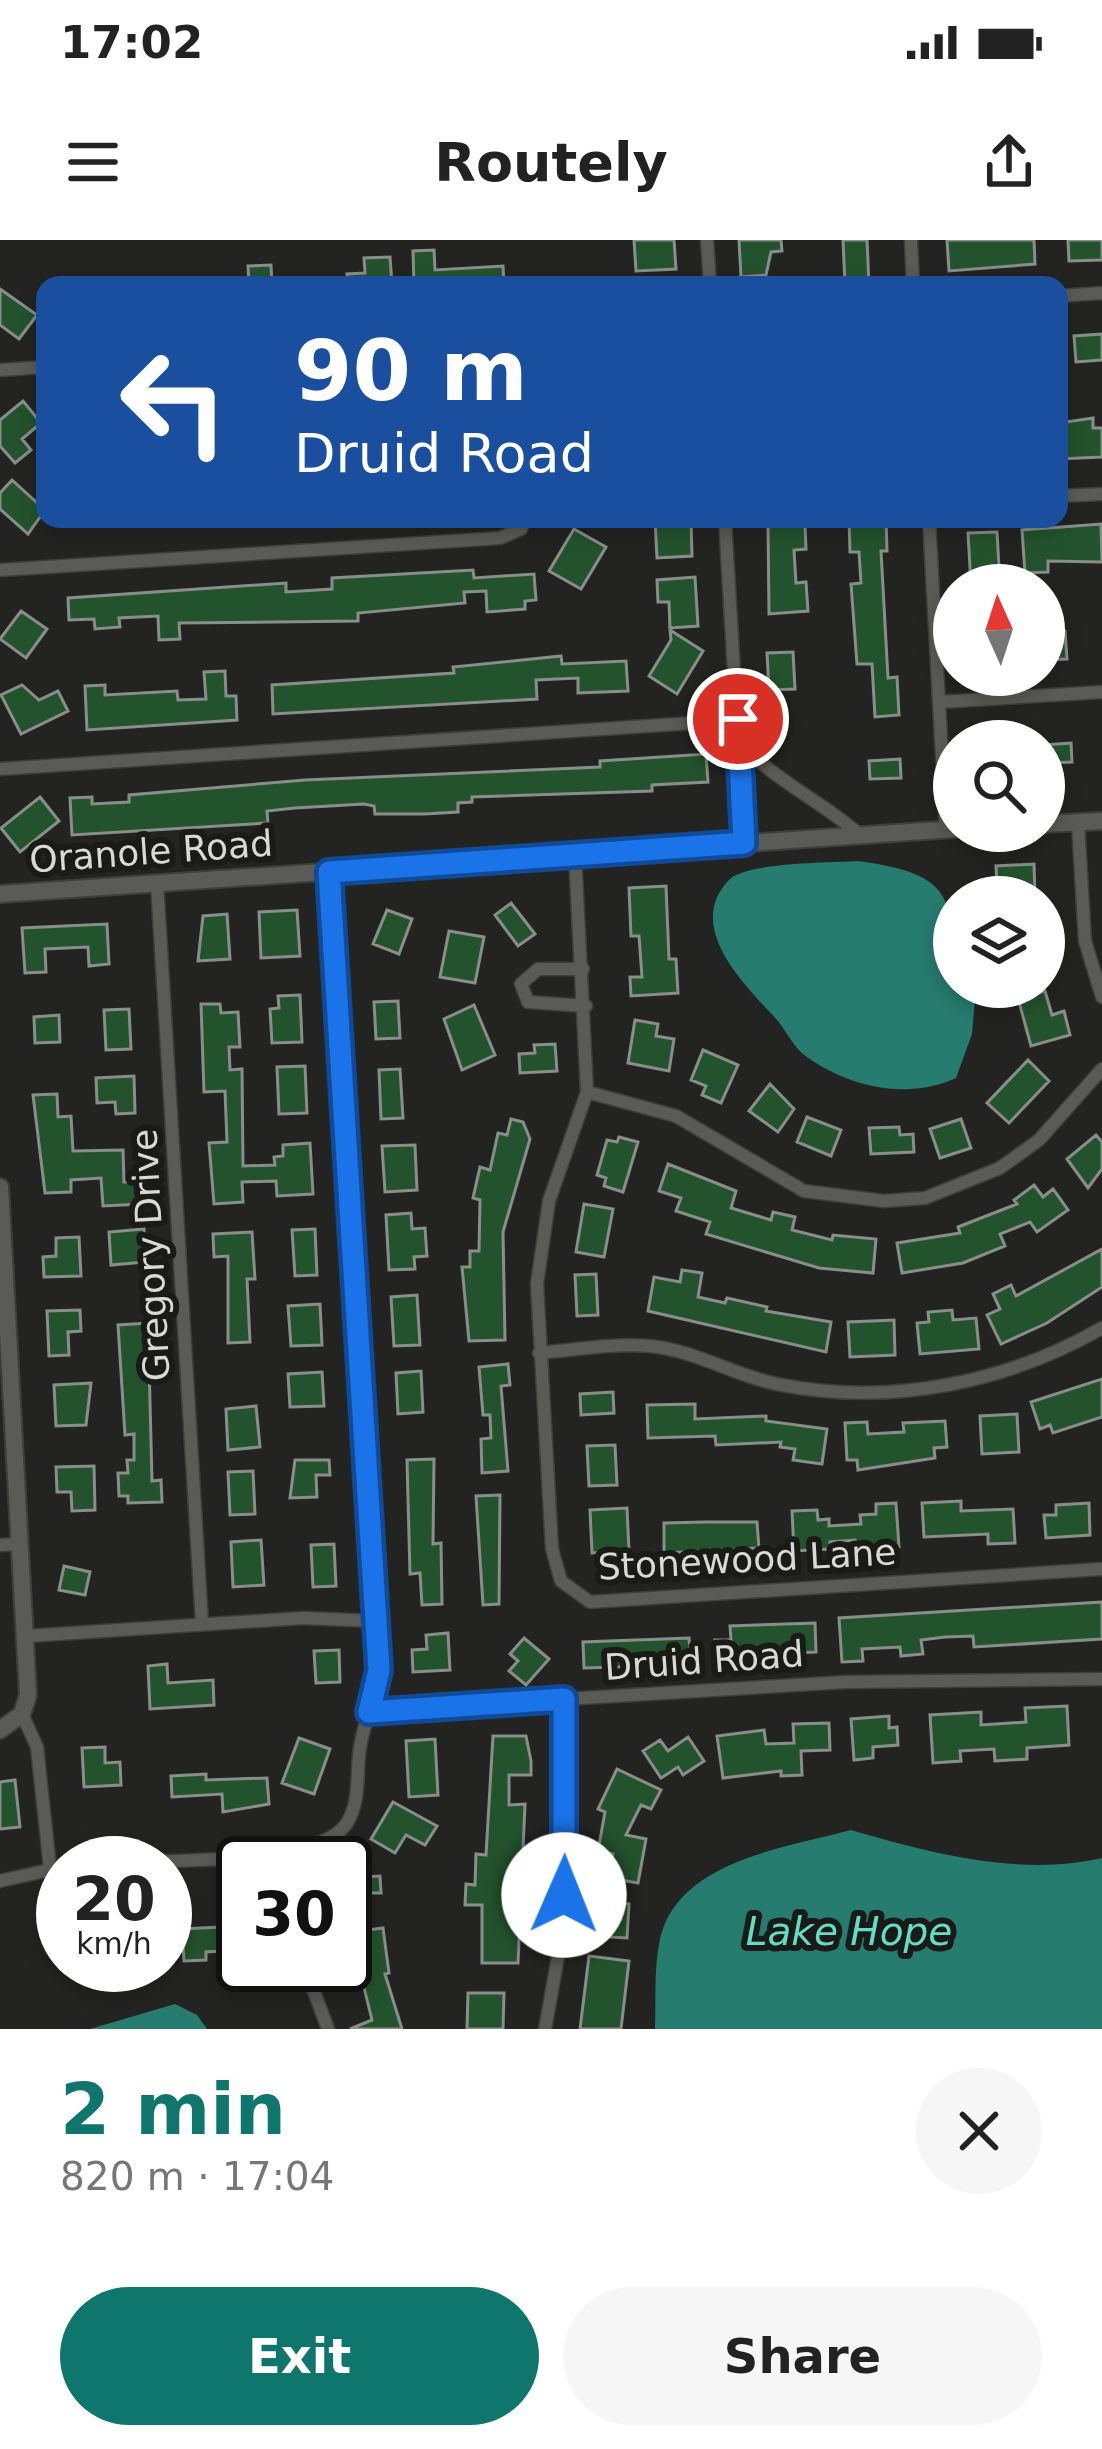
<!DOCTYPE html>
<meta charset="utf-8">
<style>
body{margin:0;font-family:"DejaVu Sans",sans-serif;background:#f6f6f6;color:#222;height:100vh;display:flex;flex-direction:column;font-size:45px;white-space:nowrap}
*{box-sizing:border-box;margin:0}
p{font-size:39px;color:#767676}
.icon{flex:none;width:66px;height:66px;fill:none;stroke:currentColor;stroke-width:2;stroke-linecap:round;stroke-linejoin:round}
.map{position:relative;height:1789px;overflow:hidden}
.panel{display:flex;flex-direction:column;background:#fff;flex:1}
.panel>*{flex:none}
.guide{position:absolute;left:36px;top:36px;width:1032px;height:252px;border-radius:24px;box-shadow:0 6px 18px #0003;background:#1a4fa0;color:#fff;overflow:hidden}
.needle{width:78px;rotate:357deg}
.buttons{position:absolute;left:933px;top:324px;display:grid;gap:24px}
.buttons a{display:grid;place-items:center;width:132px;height:132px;border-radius:50%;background:#fff;box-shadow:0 6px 18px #0003;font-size:60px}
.speed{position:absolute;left:36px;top:1596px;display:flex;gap:24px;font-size:60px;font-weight:700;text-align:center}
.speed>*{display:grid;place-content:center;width:156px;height:156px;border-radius:50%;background:#fff;box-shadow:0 6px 18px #0003;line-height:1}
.speed small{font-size:30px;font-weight:400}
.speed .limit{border:6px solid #111;border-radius:18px;background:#fff;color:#111}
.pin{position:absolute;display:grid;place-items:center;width:102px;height:102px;color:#fff;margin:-51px;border:6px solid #fff;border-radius:50%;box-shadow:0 3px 12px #0007}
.me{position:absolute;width:132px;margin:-66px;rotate:1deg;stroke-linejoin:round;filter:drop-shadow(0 0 9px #0008)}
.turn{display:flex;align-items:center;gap:42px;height:252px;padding:0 60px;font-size:54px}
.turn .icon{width:156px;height:156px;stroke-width:2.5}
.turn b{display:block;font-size:84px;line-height:102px}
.round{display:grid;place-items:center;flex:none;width:126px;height:126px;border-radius:63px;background:#f6f6f6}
.head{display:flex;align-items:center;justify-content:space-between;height:204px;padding:0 60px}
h1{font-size:72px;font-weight:700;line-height:90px;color:#0f766e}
.button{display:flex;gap:24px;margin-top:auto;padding:24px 60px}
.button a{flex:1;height:138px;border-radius:72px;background:#0f766e;color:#fff;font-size:48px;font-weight:700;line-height:138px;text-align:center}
.button a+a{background:#f6f6f6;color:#222}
.status{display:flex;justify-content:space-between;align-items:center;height:84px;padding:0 60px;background:#fff;direction:ltr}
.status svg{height:33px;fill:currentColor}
header{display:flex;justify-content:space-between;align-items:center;height:156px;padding:0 60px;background:#fff;font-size:54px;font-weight:700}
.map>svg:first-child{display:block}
.water{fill:#267c6e}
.building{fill:#23532c;stroke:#8a8e8b;stroke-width:3}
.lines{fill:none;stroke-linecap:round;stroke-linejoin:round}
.minor-casing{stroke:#3e3e3b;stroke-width:15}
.tertiary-casing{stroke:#3e3e3b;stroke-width:20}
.minor{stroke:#5a5b57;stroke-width:12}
.tertiary{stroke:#5a5b57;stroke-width:16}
.route-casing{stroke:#114b97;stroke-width:30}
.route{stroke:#1a73e8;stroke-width:21}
.labels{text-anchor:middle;stroke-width:12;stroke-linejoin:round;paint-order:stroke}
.street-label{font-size:36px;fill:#d9d9d7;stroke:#1a1a17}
.water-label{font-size:39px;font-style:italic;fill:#64ddc7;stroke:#1a1a17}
</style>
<div class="status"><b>17:02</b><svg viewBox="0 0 49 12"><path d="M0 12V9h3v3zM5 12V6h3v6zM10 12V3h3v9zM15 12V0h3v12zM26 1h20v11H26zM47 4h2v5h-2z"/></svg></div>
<header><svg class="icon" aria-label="menu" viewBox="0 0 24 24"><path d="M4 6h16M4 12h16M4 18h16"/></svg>Routely<svg class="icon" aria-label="share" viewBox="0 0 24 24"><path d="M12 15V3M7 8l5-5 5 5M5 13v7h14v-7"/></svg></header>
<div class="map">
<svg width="1102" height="1789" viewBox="0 0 1102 1789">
<rect width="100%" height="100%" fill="#232421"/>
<path class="water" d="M858,621c96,13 96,36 96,126h22l-4,47 -16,44c-48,22 -105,10 -149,-21 -12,-8 -20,-24 -29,-36 -31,-34 -96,-94 -48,-142 18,-17 101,-16 128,-18z
M851,1590c79,23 169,47 251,28v171h-447c1,-28 -1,-58 4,-85 14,-83 126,-96 192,-114z
M175,1764l22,11 10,14h-117z"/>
<path class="building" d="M634,0h40l2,29 -40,2z
M739,0h42l1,11 -11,1 -5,23 -25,2z
M843,0h24l2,45h-24z
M947,0h87l1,24 -86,7z
M1068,0h34v20l-33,1z
M434,10l1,20 68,-4 1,19h-90l-1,-34z
M390,17l2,28h-44l-1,-11 18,-1 -1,-15z
M271,25l1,20h-23l-1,-19z
M0,49l37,26 -18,24 -19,-14z
M1102,94v26l-26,2 -2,-26z
M23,161l18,22 -19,16 9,11 -16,13 -15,-17v-26z
M1093,178v10h9v29l-43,2v-36z
M12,240l33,30 -17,24 -28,-25v-16z
M691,279l1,37 -35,2 -2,-38z
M849,279h37l1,32h-6l7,127 9,-1 2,38 -24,2 -3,-53h-15l-6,-80 10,-1 -2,-31h-9z
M805,284l1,25 -12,1 2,33 10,-1 2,29 -39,3 -1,-89z
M1101,284l1,38 -54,-1v11l-23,1 -3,-43z
M574,289l32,18 -25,42 -32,-18z
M997,292l3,53h-29l-3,-52z
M473,330l1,8 60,-4 2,26 -11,1v8l-38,3 -1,-21 -22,1 1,11 -107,10v8l-179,2 1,16 -21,1 -1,-24 -39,2 1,9 -25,2 -1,-10 -25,1 -1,-22 218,-15v9l46,-3v-11z
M695,337l3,49 -28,2 -1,-26h-11l-1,-22z
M21,371l26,18 -21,29 -26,-19z
M670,390l33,21 -26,43 -28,-18 22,-36z
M1065,391l2,28 -23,1v-28z
M793,412l2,37 -26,1 -2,-37z
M561,416l1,8 64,-3 2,30 -50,2v-15l-42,2 1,19 -264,15 -1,-29 182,-12 -1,-6z
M225,431l1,25h10l1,24 -150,10 -2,-44 20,-1v10l72,-4 1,9 28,-1 -2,-27z
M22,445l17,15 19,-9 10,20 -47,23 -20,-39z
M1071,503l1,19 -27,1 -1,-18z
M706,514l2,28 -56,3v6l-180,6v5l-14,1v9l-34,2h-49l-1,-8 -10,-2 -69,4 -28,3 1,12 -196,12 -2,-37 22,-1v7l37,-2v-7l176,-15 295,-13v-6z
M900,519l1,19 -31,1 -1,-18z
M40,557l19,24 -39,31 -19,-24z
M1034,624l1,33h-17l-1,-11 -20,1 -1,-21z
M666,646l3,73h7l2,34 -47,3 -1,-19h12l-3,-41h-8l-2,-48z
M511,663l24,31 -17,12 -23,-31z
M297,670l3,46 -39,2 -2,-46z
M387,670l25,9 -13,35 -26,-10z
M227,674l3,45 -32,2 5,-45z
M107,684l2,40 -20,2 -1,-19 -43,2 1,23 -21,1 -3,-45z
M449,691l35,6 -9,46 -35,-6z
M1045,751l7,24 12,-4 6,24 -39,11 -13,-48z
M300,755l2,47 -30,1 -2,-34 9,-1 -1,-12z
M398,761l2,37 -24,1 -2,-37z
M201,764h19l1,9 17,-1 2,35h-11l1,23 12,-1 1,97 32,-1 -1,-8 9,-1v-11l27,-2 3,51 -36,2 -1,-15 -34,1 1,20 -29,2 -5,-61 18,-1 -2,-51 -21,1z
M474,765l21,50 -33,15 -18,-51z
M129,769l2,40 -25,1 -2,-40z
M59,775l1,27 -25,1 -1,-26z
M635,780l23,4 -2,12 18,3 -5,32 -41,-8z
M555,804l2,27 -37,2 -1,-19 16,-1 -1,-8z
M703,810l35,15 -17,38 -19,-8 4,-9 -15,-6z
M1028,820l21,21 -40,42 -22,-20z
M305,826l2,47 -28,1 -2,-47z
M400,829l3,49 -22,1 -2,-49z
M134,836l1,37 -19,1 -1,-12 -18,1 -1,-25z
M770,844l24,25 -16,23 -29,-21z
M57,854l1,23 13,-1 2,35 50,-1 1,32h16l1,22 -38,2 -2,-28 -30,2v12l-26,1 -12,-98z
M807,877l34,13 -10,26 -34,-14z
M511,879l12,3 7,17 -27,93 2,108 -36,1 -7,-74h8v-16h9l1,-51 -7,-2 7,-31 10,3 8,-37 9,2z
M961,879l10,29 -31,10 -10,-29z
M899,887l1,8 13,-1 1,18 -43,2 -2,-26z
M1096,895l6,7v27l-14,19 -21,-29z
M619,897l19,5 -15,50 -19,-6 2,-8 -9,-3 10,-35 10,2z
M415,905l2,45 -32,2 -3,-46z
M668,924l68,27 -5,17 40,12 2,-8 22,5 -3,13 40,10 1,-5 43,4 -3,34 -54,-5 -113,-34 4,-12 -34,-11 5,-13 -22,-7z
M1034,945l9,12 10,-8 15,21 -31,22 -7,-10 -30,12 5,12 -42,17 -61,10 -5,-30 63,-10 -2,-6 59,-23 -3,-4z
M584,964l29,5 -9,48 -28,-5z
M411,973l1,16 13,-1 2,28 -13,1 1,12 -26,1 -3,-55z
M144,989l2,33 -35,3 -2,-33z
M315,989l2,46 -22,1 -3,-46z
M252,992l3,47h-8l3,63 -22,1v-87l-14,1 -1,-23z
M79,997l2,39 -37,1 -1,-20 13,-1v-18z
M1102,1009v38l-55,36 -46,21 -14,-29 13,-6 -7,-15 18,-9 5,11z
M682,1030l20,3 -4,24 27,6 2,-5 40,9 -1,4 65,11 -5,30 -178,-41 6,-34 26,5z
M596,1034l2,41 -21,1 -2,-41z
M417,1055l3,50 -26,1 -3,-49z
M320,1064l2,41 -31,1 -3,-40z
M80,1070l1,21 -13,1 1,23 -20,1 -2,-45z
M952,1070l1,10 23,-2 3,31 -59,5 -3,-31 12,-1 -1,-10z
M894,1080l1,35 -45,2 -2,-35z
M148,1083l4,158 9,-1 1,22 -34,1v-7h-9l-1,-23h10l-1,-13h7v-26l-9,1 -7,-110z
M508,1124l2,21 -9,1 7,85 -26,2 -1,-34 10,-1 -1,-23h-7l-4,-48z
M421,1131l2,41 -25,2 -2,-41z
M322,1132l2,34 -34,1 -2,-33z
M1102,1139v38l-49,16 -3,-8 -10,4 -9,-27z
M91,1143l-5,42 -30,1 -2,-41z
M613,1152l1,21 -33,2 -1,-21z
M695,1164v15l71,-3v5l61,8 -5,35 -29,-4 2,-11 -15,-2 1,-5 -65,3 -1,-9 -67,2 -1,-33z
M256,1166l4,41 -32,3 -2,-41z
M1017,1174l2,38 -37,2 -2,-38z
M945,1181l2,26 -13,1 1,10 -77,12 -1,-10h-10l-2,-37 22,-1 1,12 36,-2 -1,-9z
M615,1205l2,40 -28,1 -2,-40z
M434,1219l-1,85 8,-1 1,61 -20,1 -2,-32 -10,1 -3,-114z
M295,1220h34l1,15h-14l1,22 -27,1z
M94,1226l1,44 -23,1 -1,-19h-14l-1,-25z
M253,1231l2,43 -25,1 -2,-43z
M500,1255l-1,109 -16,1 -7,-109z
M961,1261v10l52,-2 2,34 -27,1v-10l-64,3 -2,-34z
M896,1263l3,44 -43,3 -1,-10 -25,2v7l-36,2 -2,-40 25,-1 1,10 11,-1v7l32,-2 -1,-9 16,-1v-10z
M1089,1263l1,32 -44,3 -2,-23h12v-10z
M627,1268l2,43 -37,2 -2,-43z
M706,1282h51l2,26 -95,5v-30z
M261,1300l3,45 -31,2 -2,-45z
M334,1304l2,42 -23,1 -2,-42z
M64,1326l26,6 -5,23 -26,-5z
M1102,1362v37l-128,8 -1,-11 -28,1 -24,3 2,14 -22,2 -1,-9 -38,2 1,12 -21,1 -3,-44z
M815,1383l1,29 -24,1v11l-24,1v-7l-52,2 -1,-20h16l-1,-14z
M448,1393l2,37 -37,2 -1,-22 15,-1 -1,-14z
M524,1398l25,21 -23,26 -17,-14 9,-10 -8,-7z
M689,1398l2,27 -107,3 -1,-26z
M339,1410l1,32 -24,1 -2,-32z
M167,1424l1,19 45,-3 1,25 -64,4 -2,-43z
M1067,1466l2,39 -42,3v11l-32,2 -1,-12 -34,2 1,10 -28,2 -3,-48 51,-3v13l45,-3 -1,-14z
M889,1476v12l8,-1 1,18 -25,2v11l-19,2 -3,-41z
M829,1483l1,27 -29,1 1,24 -21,1v-5l-58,7 -6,-42 47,-6 2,14 28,-1 -1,-19z
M493,1496h33l5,25v14h-22v30l16,-1 -7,159h-36v-58h-17l1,-21 9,1 1,-31 10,1z
M688,1497l16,24 -21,14 -5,-8 -17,11 -18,-27 17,-11 8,11z
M299,1498l31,11 -16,45 -32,-11z
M435,1499l3,56 -29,2 -3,-56z
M105,1507v16l15,-1 1,23 -37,2 -2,-39z
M617,1529l44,21 -10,19 -10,-4 -15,30 20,4 -8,44 -29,-5 4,-24 -15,-3 7,-39 -7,-3z
M206,1534v6l61,-2 2,26 -46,8 -1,-18 -50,3 -1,-21z
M15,1540l5,47 -20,2v-47z
M393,1562l44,24 -12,19 -19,-10 -11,18 -24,-14z
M380,1636l1,17h-13l1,12 -24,1v-28z
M594,1662l35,2 -2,34 -36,-2z
M220,1687l1,24 -15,1v8l-22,1 -2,-32z
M383,1688l6,45 -4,1 17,55h-52l22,-9 -17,-69 -10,2v-20z
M589,1716l40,5 -8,68h-41z
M468,1753h36l-1,36h-36z"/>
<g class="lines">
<defs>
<path id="minor" d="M707,0l3,45
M911,0l2,45
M1059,56l43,-3
M0,130l45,-3
M1059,256l43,-2
M725,279l19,324
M929,279l17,311
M0,330l500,-32 21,-9 4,-10
M939,462l163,-10
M740,501c28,36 82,60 120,94
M0,529l738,-49
M1078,583l7,118 17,56
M575,615l12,237 -38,109 -12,83 15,265 9,32 29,21 512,-33
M157,643l45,741
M583,729h-45l-17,15 7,18 58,4
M587,852l89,24 128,75 80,10 41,-3 75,-30 39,-28 63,-71
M539,1113c35,-3 75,-10 110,-7 47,4 87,31 133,39 109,21 224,-2 320,-57
M0,1305l21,-1
M27,1396l276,-18 72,3
M369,1471l477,-29 256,-3
M22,1474l15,33 13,121
M124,1623c49,-4 197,2 223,-40 15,-24 8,-55 14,-81 5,-25 15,-47 18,-72l-50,-798
M0,1641l63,-14
M304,1725l24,64
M545,1789l18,-100 1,-230"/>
<path id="tertiary" d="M1044,584l58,-3
M0,654l954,-65
M0,947l28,508 -6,19 -22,16"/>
</defs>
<use href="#minor" class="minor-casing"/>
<use href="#tertiary" class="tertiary-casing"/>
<use href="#minor" class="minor"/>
<use href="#tertiary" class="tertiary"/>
</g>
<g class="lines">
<defs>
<path id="route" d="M564,1655v-196l-195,13 10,-42 -50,-798 415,-29 -6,-124"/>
</defs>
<use href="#route" class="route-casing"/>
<use href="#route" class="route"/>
</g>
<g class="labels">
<g class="street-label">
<text transform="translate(151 611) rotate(-4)" y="13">Oranole Road</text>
<text transform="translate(150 1015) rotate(-93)" y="13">Gregory Drive</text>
<text transform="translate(747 1319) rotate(-3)" y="13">Stonewood Lane</text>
<text transform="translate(704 1420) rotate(-4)" y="13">Druid Road</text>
</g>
<g class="water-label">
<text x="849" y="1705">Lake Hope</text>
</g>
</g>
</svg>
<div class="buttons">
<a><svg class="needle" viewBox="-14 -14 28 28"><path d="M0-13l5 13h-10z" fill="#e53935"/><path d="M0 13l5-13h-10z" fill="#767676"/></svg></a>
<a><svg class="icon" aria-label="search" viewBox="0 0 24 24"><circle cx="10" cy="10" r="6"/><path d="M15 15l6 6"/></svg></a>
<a><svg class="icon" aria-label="layers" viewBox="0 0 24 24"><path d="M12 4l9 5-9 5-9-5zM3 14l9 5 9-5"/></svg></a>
</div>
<div class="speed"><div>20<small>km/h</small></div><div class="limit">30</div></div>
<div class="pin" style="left:738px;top:479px;background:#d93025"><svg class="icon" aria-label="arrive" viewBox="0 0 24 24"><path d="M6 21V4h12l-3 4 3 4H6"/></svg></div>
<svg class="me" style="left:564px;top:1655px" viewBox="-20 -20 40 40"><circle r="19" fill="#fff"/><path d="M0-13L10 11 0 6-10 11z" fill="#1a73e8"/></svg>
<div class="guide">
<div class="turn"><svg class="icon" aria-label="left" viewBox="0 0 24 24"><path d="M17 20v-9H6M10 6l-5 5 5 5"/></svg><div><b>90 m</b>Druid Road</div></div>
</div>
</div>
<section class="panel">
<div class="head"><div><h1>2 min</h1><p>820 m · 17:04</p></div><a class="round"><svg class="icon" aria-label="close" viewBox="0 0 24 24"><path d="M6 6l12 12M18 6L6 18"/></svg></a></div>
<div class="button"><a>Exit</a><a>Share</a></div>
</section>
